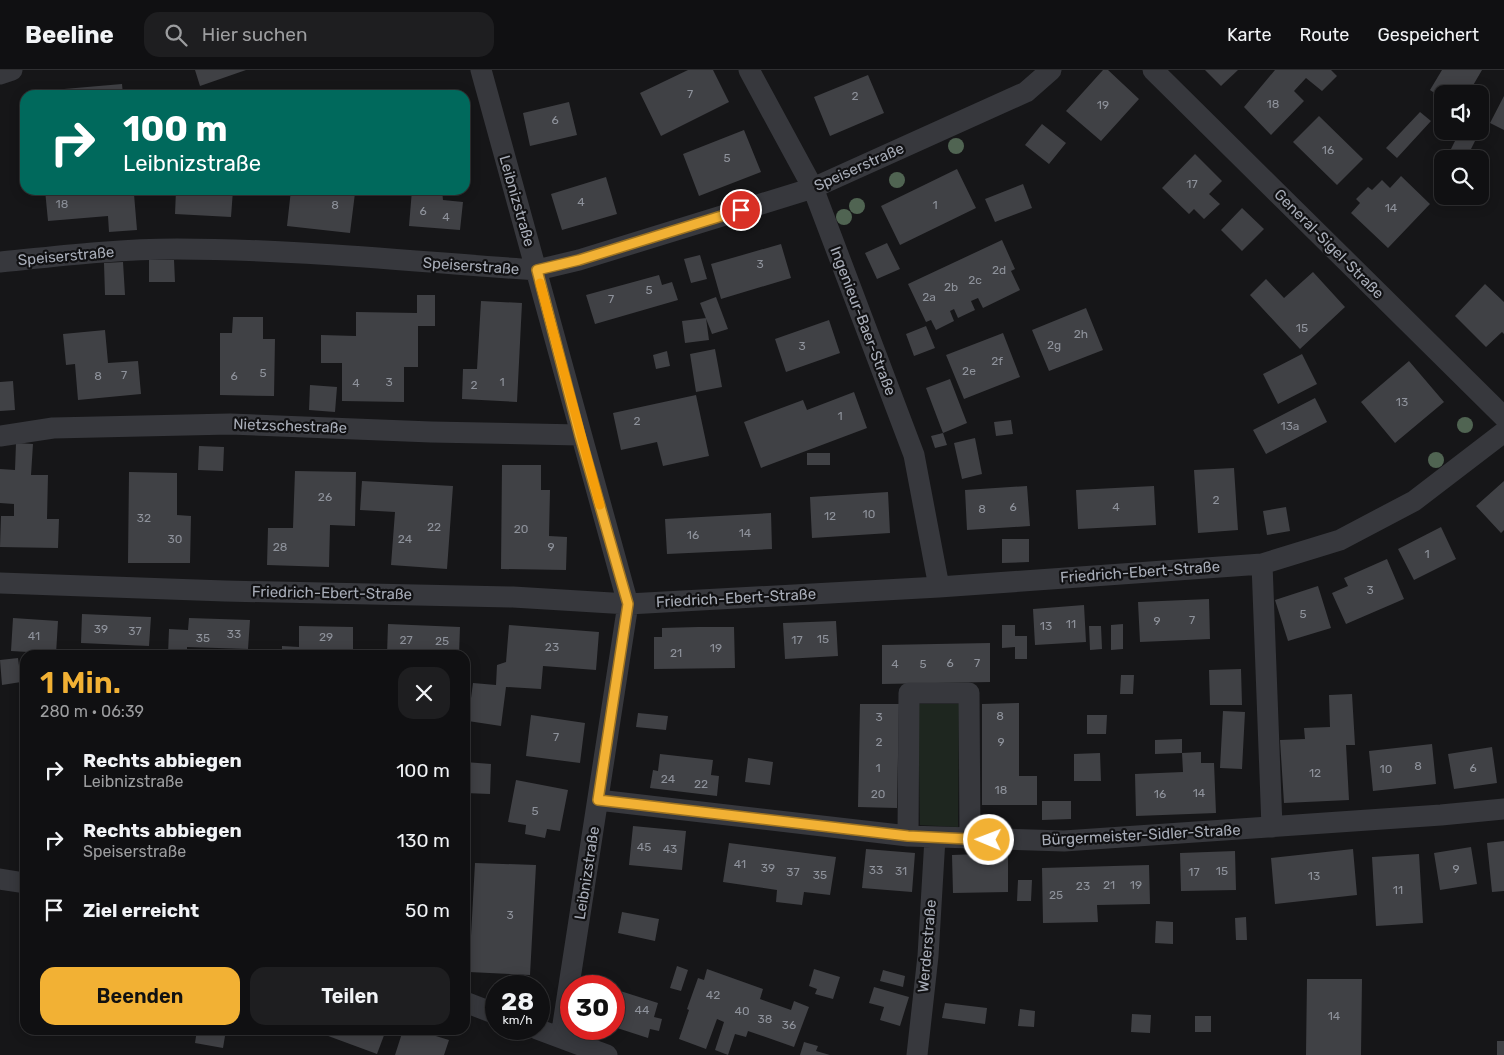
<!DOCTYPE html>
<html lang="de">
<meta charset="utf-8">
<style>
body{margin:0;font-family:Rubik,sans-serif;background:#1e1e20;color:#f1f3f6;height:100vh;display:flex;flex-direction:column;font-size:19px;white-space:nowrap}
*{box-sizing:border-box;margin:0}
p{font-size:16px;color:#9c9d9f}
.icon{flex:none;width:28px;height:28px;fill:none;stroke:currentColor;stroke-width:2;stroke-linecap:round;stroke-linejoin:round}
.map{position:relative;flex:1;overflow:hidden}
.details{position:absolute;left:20px;top:580px;width:450px;height:385px;display:flex;flex-direction:column;background:#101012;border-radius:15px;box-shadow:0 2px 12px #0003,0 0 0 1px #303032}
.details>*{flex:none}
.banner{position:absolute;left:20px;top:20px;width:450px;height:105px;border-radius:15px;box-shadow:0 2px 12px #0003,0 0 0 1px #303032;background:#00695c;color:#fff;overflow:hidden}
.tools{position:absolute;left:1434px;top:15px;display:grid;gap:10px}
.tools a{display:grid;place-items:center;width:55px;height:55px;border-radius:10px;background:#101012;box-shadow:0 2px 12px #0003,0 0 0 1px #303032;font-size:25px}
.speed{position:absolute;left:485px;top:905px;display:flex;gap:10px;font-size:25px;font-weight:700;text-align:center}
.speed>*{display:grid;place-content:center;width:65px;height:65px;border-radius:50%;background:#101012;box-shadow:0 2px 12px #0003,0 0 0 1px #303032;line-height:1}
.speed small{font-size:12px;font-weight:400}
.speed .limit{border:8px solid #d22;background:#fff;color:#111}
.pin{position:absolute;display:grid;place-items:center;width:42px;height:42px;color:#fff;margin:-21px;border:2px solid #fff;border-radius:50%;box-shadow:0 1px 5px #0007}
.me{position:absolute;width:55px;margin:-28px;rotate:271deg;stroke-linejoin:round;filter:drop-shadow(0 0 4px #0008)}
.turn{display:flex;align-items:center;gap:18px;height:105px;padding:0 20px;font-size:22px}
.turn .icon{width:65px;height:65px;stroke-width:2.5}
.turn b{display:block;font-size:35px;line-height:42px}
.round{display:grid;place-items:center;flex:none;width:52px;height:52px;border-radius:15px;background:#1e1e20}
.headline{display:flex;align-items:center;justify-content:space-between;height:85px;padding:0 20px}
h1{font-size:30px;font-weight:600;line-height:38px;color:#f2b134}
.cta{display:flex;gap:10px;margin-top:auto;padding:10px 20px}
.cta a{flex:1;height:58px;border-radius:15px;background:#f2b134;color:#111;font-size:20px;font-weight:600;line-height:58px;text-align:center}
.cta a+a{background:#1e1e20;color:#f1f3f6}
ul{padding:0;list-style:none}
li{display:flex;align-items:center;gap:15px;height:70px;padding:0 20px}
li div{flex:1}
li b{display:block;font-size:19px}
li em{font-style:normal}
header{display:flex;align-items:center;gap:30px;box-sizing:border-box;height:70px;padding:0 25px;background:#101012;border-bottom:1px solid #303032}
header strong{font-size:24px}
nav{display:flex;gap:28px;margin-inline-start:auto;font-size:18px}
.search{width:350px;height:45px;background:#1e1e20;display:flex;align-items:center;gap:12px;box-sizing:border-box;padding:0 18px;border-radius:15px;color:#9c9d9f;font-size:19px}
.map>svg:first-child{display:block}
.green{fill:#1e261f}
.building{fill:#404145}
.lines{fill:none;stroke-linecap:round;stroke-linejoin:round}
.street{stroke:#37383d;stroke-width:21}
.tree{fill:#506452}
.route-casing{stroke:#9d7322;stroke-width:12}
.route{stroke:#f2b134;stroke-width:9}
.slow{stroke:#f59e0b;stroke-width:9}
.labels{text-anchor:middle;stroke-width:4.5;stroke-linejoin:round;paint-order:stroke}
.number-label{font-size:12px;fill:#8e929b}
.street-label{font-size:15px;fill:#a8adb8;stroke:#111113}
</style>
<header>
<strong>Beeline</strong>
<div class="search"><svg class="icon" aria-label="search" viewBox="0 0 24 24"><circle cx="10" cy="10" r="6"/><path d="M15 15l6 6"/></svg>Hier suchen</div>
<nav><a>Karte</a><a>Route</a><a>Gespeichert</a></nav>
</header>
<div class="map">
<svg width="1504" height="985" viewBox="0 0 1504 985">
<rect width="100%" height="100%" fill="#161618"/>
<path class="green" d="M918,634h41l-1,123 -38,-2z"/>
<path class="building" d="M195,0h51l-46,16z
M688,0h25l16,32 -68,34 -21,-43z
M1103,0h5l31,29 -38,42 -35,-30z
M1205,0h33l-17,16z
M1275,0h56l6,6 -15,15 -16,-13 -12,13 10,10 -33,34 -27,-28z
M1442,0h40l-14,24h-26v4l-12,-8z
M868,5l16,38 -54,23 -16,-39z
M122,14l1,11h-58l-1,-6z
M1504,26v34l-14,-7z
M569,32l8,33 -47,11 -7,-33z
M1420,42l11,9 -34,37 -11,-10z
M1319,46l44,43 -26,26 -44,-43z
M1042,54l24,19 -17,21 -24,-19z
M744,60l17,42 -62,24 -16,-42z
M1460,61h6l11,6 -11,22h-10l-8,-4z
M1195,84l27,27 -13,13 11,10 -16,15 -10,-10 -5,5 -27,-26z
M957,99l19,39 -76,37 -19,-39z
M1401,106l29,28 -42,44 -37,-35 9,-10 -4,-4 12,-12 4,3 10,-10 8,8z
M606,107l11,37 -55,16 -11,-36z
M1023,114l9,24 -37,14 -10,-23z
M45,120h61v6l28,-2 3,36 -28,2 -1,-16 -60,5z
M176,120h57l-2,27 -56,-3z
M291,120h50v2l14,1 -5,40 -63,-7z
M412,120h30l1,10 20,2 -3,28 -51,-4z
M1242,138l22,21 -22,22 -21,-21z
M1002,170l13,29 -4,2 9,19 -37,18 -5,-10 -7,3 4,9 -17,8 -4,-9 -4,2 4,10 -18,9 -5,-10 -5,2 -18,-38z
M887,173l13,26 -23,10 -12,-26z
M781,174l10,34 -70,21 -10,-35z
M700,185l7,24 -16,4 -7,-24z
M149,190h25l1,22h-26z
M123,192l2,33h-20l-1,-32z
M1313,202l32,35 -45,42 -50,-54 16,-16 18,19z
M659,205l3,10 10,-3 6,18 -83,24 -9,-29z
M1485,214l19,18v32l-2,-2 -16,15 -31,-31z
M417,225h18v31h-17v41h-14v35l-62,-1v-38h-21v-28l35,1v-24l61,1z
M716,227l12,32 -16,5 -12,-31z
M481,231l41,2 -5,99 -55,-3 1,-30h14z
M1086,238l17,42 -54,21 -17,-41z
M233,247h30v22h12l-1,57 -54,-1v-62h12z
M706,248l3,22 -24,3 -3,-22z
M829,250l11,33 -54,19 -11,-33z
M926,256l9,22 -21,8 -8,-22z
M105,260l3,33 30,-2 3,33 -63,6 -3,-36 -9,1 -3,-31z
M1003,263l17,44 -56,22 -18,-44z
M715,279l7,38 -26,5 -6,-38z
M667,281l3,15 -14,3 -3,-14z
M1302,284l15,30 -39,20 -15,-30z
M1409,291l35,41 -49,41 -34,-41z
M950,309l17,44 -24,10 -17,-45z
M13,311l2,29 -15,1v-29z
M310,315l27,2 -2,25 -26,-2z
M854,322l13,36 -106,40 -17,-46 59,-22 4,10z
M696,325l13,61 -46,10 -6,-24 -36,8 -8,-37z
M1315,328l12,24 -61,32 -13,-24z
M1011,350l2,14 -17,2 -2,-14z
M943,363l4,12 -12,3 -4,-12z
M975,368l7,36 -20,5 -8,-36z
M16,373l17,1 -2,31h17l-1,44h12l-1,29 -58,-1 1,-31h13v-12l-14,-1v-34l15,1z
M199,376l25,1 -1,24 -25,-1z
M807,383h23v12h-23z
M502,395h39v25h9l-1,46 18,1 -1,33 -65,-1z
M1234,398l4,62 -40,3 -4,-63z
M295,401l61,1 -1,54 -25,-1 -1,42 -62,-2 1,-37h25z
M129,402l48,1v42l14,1 -1,47h-62z
M362,411l91,5 -6,83 -56,-4 4,-53 -35,-2z
M1504,411v49l-3,3 -25,-27z
M1027,416l3,40 -63,4 -2,-40z
M1154,416l2,39 -78,4 -2,-39z
M888,422l2,41 -78,5 -2,-41z
M1286,437l4,24 -23,4 -4,-24z
M771,443l1,36 -105,5 -2,-35z
M1441,457l15,32 -42,21 -16,-31z
M1002,469h27v23l-27,1z
M1387,489l17,40 -58,25 -14,-31 16,-7 -4,-8z
M1318,516l13,42 -43,13 -13,-41z
M1209,529l1,40 -70,3 -2,-40z
M1084,535l2,37 -51,3 -2,-36z
M82,544l69,3 -2,29 -68,-3z
M13,548l45,3 -2,33 -28,1v-3l-17,-1z
M189,548l61,2 -2,29 -61,-2v8h-19l1,-26 19,1z
M836,551l2,35 -53,3 -2,-36z
M388,554l72,3 -1,28h-72z
M1123,554v25l-12,1v-25z
M509,555l90,7 -3,38 -53,-4 -2,23 -35,-2 -5,39 -33,-5 5,-38 23,2 1,-20 9,-3z
M1002,555h13v11h12v23h-12v-12l-13,1z
M299,556l54,1v28h-71v-9l17,1z
M1089,556h12l1,23 -12,1z
M698,557h36l1,41 -81,1v-32h8v-9z
M990,573v39l-108,2v-39z
M18,588l3,24 -19,3 -2,-25z
M1241,599l1,36h-32l-1,-35z
M1121,605h13l-1,19h-13z
M1352,624l3,51h-9l3,55 -65,3 -4,-63 25,-1 -1,-11 26,-1 -1,-32z
M1019,633v73h18v29h-55v-101z
M860,634h39l-2,104 -39,-1z
M1223,641l22,1 -3,57 -22,-1z
M638,643l30,3 -2,14 -30,-3z
M531,645l54,8 -5,40 -54,-7z
M1087,645h20l-1,19h-19z
M1182,669v14l-27,1v-14z
M1432,674l4,40 -63,7 -4,-40z
M1492,677l5,36 -43,6 -6,-35z
M1201,682v11h13l2,50 -80,3 -1,-42 48,-2 -1,-19z
M1100,683l1,28h-27v-27z
M660,684l53,6 -2,15 8,1 -2,20 -67,-8 3,-18 5,1z
M748,688l25,4 -3,23 -25,-3z
M465,692l26,2 -1,30 -25,-1z
M516,710l52,10 -8,41 -13,-2 -2,9 -20,-4 1,-9 -18,-3z
M1042,731h29v18l-29,1z
M633,756l53,5 -4,39 -53,-5z
M1504,771v50l-12,1 -5,-49z
M729,773l107,14 -6,38 -26,-3 -2,13 -26,-3 1,-12 -54,-8z
M1471,777l6,37 -37,6 -6,-37z
M866,779l49,4 -3,39 -50,-4z
M1353,779l4,46 -82,9 -4,-46z
M1235,781l1,39 -55,1 -1,-38z
M1008,783v39l-55,1 -1,-38z
M1419,784l4,69 -47,3 -4,-69z
M475,793l61,2 -6,110 -61,-3z
M1149,795l1,39 -53,1 1,17 -55,1 -1,-55z
M1018,810h14l-1,21h-14z
M622,842l37,7 -4,22 -37,-8z
M1246,847l1,23h-11l-1,-22z
M1156,851l17,1v22l-18,-1z
M677,896l11,4 -7,21 -11,-3z
M707,899l56,20 -3,10 31,11 3,-9 15,6 -15,40 -46,-16 -2,6 -11,-3 -7,21 -13,-5 9,-28 -7,-3 -11,30 -27,-10 10,-29 -2,-1 11,-31 6,2z
M814,899l26,8 -7,22 -18,-5 2,-5 -8,-3z
M883,900l22,6 -2,11 -23,-6z
M24,904h1v43h-5z
M1307,909h55l-1,76h-55z
M874,917l35,10 -9,29 -20,-6 4,-13 -15,-4z
M614,919l44,14 -4,14 8,2 -3,12 -9,-2 -2,9 -34,-11z
M945,933l42,5 -2,16 -43,-6z
M1020,939l15,2 -1,16 -16,-1z
M1132,944l19,1 -1,18 -19,-1z
M1195,946h16v16h-16z
M197,960h29l-3,18 -28,-5z
M312,960h74l-9,24z
M403,960h13l33,10 -5,15h-49z
M1497,971h7v14h-7z
M804,972l14,4 -2,5 14,4h-30z"/>
<g class="lines">
<path class="street" d="M481,0l147,534 -67,433
M749,0l64,118 101,267 25,132
M1153,0l351,347
M0,4l12,-4
M0,192c59,-6 118,-13 177,-13 120,0 240,13 360,21l42,-10 234,-72 213,-96 25,-22
M0,366l53,-8 177,-4 201,8 149,3
M1262,494l10,263
M0,513l225,8 288,6 115,7 311,-17 323,-23 78,-24 74,-39 90,-69
M598,730l310,36 156,5 377,-26 63,-6
M908,766l1,-143h60l1,146
M0,809l25,4
M465,932l31,12
M537,959l70,26
M917,985l11,-99 7,-118"/>
</g>
<g class="tree">
<circle cx="956" cy="76" r="8"/>
<circle cx="897" cy="110" r="8"/>
<circle cx="857" cy="136" r="8"/>
<circle cx="844" cy="147" r="8"/>
<circle cx="1465" cy="355" r="8"/>
<circle cx="1436" cy="390" r="8"/>
</g>
<g class="lines">
<defs>
<path id="route" d="M741,140l-162,50 -42,10 43,166 48,168 -30,196 310,36 81,4"/>
</defs>
<use href="#route" class="route-casing"/>
<use href="#route" class="route"/>
<path class="slow" d="M540,213l60,222"/>
</g>
<g class="labels">
<g class="number-label">
<text x="690" y="28">7</text>
<text x="855" y="30">2</text>
<text x="1273" y="38">18</text>
<text x="1103" y="39">19</text>
<text x="555" y="54">6</text>
<text x="1328" y="84">16</text>
<text x="727" y="92">5</text>
<text x="1192" y="118">17</text>
<text x="581" y="136">4</text>
<text x="62" y="138">18</text>
<text x="335" y="139">8</text>
<text x="935" y="139">1</text>
<text x="1391" y="142">14</text>
<text x="423" y="145">6</text>
<text x="446" y="151">4</text>
<text x="760" y="198">3</text>
<text x="999" y="204">2d</text>
<text x="975" y="214">2c</text>
<text x="951" y="221">2b</text>
<text x="649" y="224">5</text>
<text x="929" y="231">2a</text>
<text x="611" y="233">7</text>
<text x="1302" y="262">15</text>
<text x="1081" y="268">2h</text>
<text x="1054" y="279">2g</text>
<text x="802" y="280">3</text>
<text x="997" y="295">2f</text>
<text x="969" y="305">2e</text>
<text x="263" y="307">5</text>
<text x="124" y="309">7</text>
<text x="98" y="310">8</text>
<text x="234" y="310">6</text>
<text x="389" y="316">3</text>
<text x="502" y="316">1</text>
<text x="356" y="317">4</text>
<text x="474" y="319">2</text>
<text x="1402" y="336">13</text>
<text x="840" y="350">1</text>
<text x="637" y="355">2</text>
<text x="1290" y="360">13a</text>
<text x="325" y="431">26</text>
<text x="1216" y="434">2</text>
<text x="1013" y="441">6</text>
<text x="1116" y="441">4</text>
<text x="982" y="443">8</text>
<text x="869" y="448">10</text>
<text x="830" y="450">12</text>
<text x="144" y="452">32</text>
<text x="434" y="461">22</text>
<text x="521" y="463">20</text>
<text x="745" y="467">14</text>
<text x="693" y="469">16</text>
<text x="175" y="473">30</text>
<text x="405" y="473">24</text>
<text x="280" y="481">28</text>
<text x="551" y="481">9</text>
<text x="1427" y="488">1</text>
<text x="1370" y="524">3</text>
<text x="1303" y="548">5</text>
<text x="1192" y="554">7</text>
<text x="1157" y="555">9</text>
<text x="1071" y="558">11</text>
<text x="1046" y="560">13</text>
<text x="101" y="563">39</text>
<text x="135" y="565">37</text>
<text x="234" y="568">33</text>
<text x="34" y="570">41</text>
<text x="326" y="571">29</text>
<text x="203" y="572">35</text>
<text x="823" y="573">15</text>
<text x="406" y="574">27</text>
<text x="797" y="574">17</text>
<text x="442" y="575">25</text>
<text x="552" y="581">23</text>
<text x="716" y="582">19</text>
<text x="676" y="587">21</text>
<text x="950" y="597">6</text>
<text x="977" y="597">7</text>
<text x="895" y="598">4</text>
<text x="923" y="598">5</text>
<text x="1000" y="650">8</text>
<text x="879" y="651">3</text>
<text x="556" y="671">7</text>
<text x="879" y="676">2</text>
<text x="1001" y="676">9</text>
<text x="1418" y="700">8</text>
<text x="878" y="702">1</text>
<text x="1473" y="702">6</text>
<text x="1386" y="703">10</text>
<text x="1315" y="707">12</text>
<text x="668" y="713">24</text>
<text x="701" y="718">22</text>
<text x="1001" y="724">18</text>
<text x="1199" y="727">14</text>
<text x="878" y="728">20</text>
<text x="1160" y="728">16</text>
<text x="535" y="745">5</text>
<text x="644" y="781">45</text>
<text x="670" y="783">43</text>
<text x="740" y="798">41</text>
<text x="768" y="802">39</text>
<text x="1456" y="803">9</text>
<text x="876" y="804">33</text>
<text x="901" y="805">31</text>
<text x="1222" y="805">15</text>
<text x="793" y="806">37</text>
<text x="1194" y="806">17</text>
<text x="820" y="809">35</text>
<text x="1314" y="810">13</text>
<text x="1109" y="819">21</text>
<text x="1136" y="819">19</text>
<text x="1083" y="820">23</text>
<text x="1398" y="824">11</text>
<text x="1056" y="829">25</text>
<text x="510" y="849">3</text>
<text x="713" y="929">42</text>
<text x="642" y="944">44</text>
<text x="742" y="945">40</text>
<text x="1334" y="950">14</text>
<text x="765" y="953">38</text>
<text x="789" y="959">36</text>
</g>
<g class="street-label">
<text transform="translate(859 97) rotate(-24)" y="5">Speiserstraße</text>
<text transform="translate(517 131) rotate(74)" y="5">Leibnizstraße</text>
<text transform="translate(1329 174) rotate(45)" y="5">General-Sigel-Straße</text>
<text transform="translate(66 186) rotate(-5)" y="5">Speiserstraße</text>
<text transform="translate(471 196) rotate(4)" y="5">Speiserstraße</text>
<text transform="translate(863 251) rotate(69)" y="5">Ingenieur-Baer-Straße</text>
<text transform="translate(290 356) rotate(2)" y="5">Nietzschestraße</text>
<text transform="translate(1140 502) rotate(-4)" y="5">Friedrich-Ebert-Straße</text>
<text transform="translate(332 523) rotate(1)" y="5">Friedrich-Ebert-Straße</text>
<text transform="translate(736 528) rotate(-3)" y="5">Friedrich-Ebert-Straße</text>
<text transform="translate(1141 765) rotate(-3)" y="5">Bürgermeister-Sidler-Straße</text>
<text transform="translate(587 803) rotate(-81)" y="5">Leibnizstraße</text>
<text transform="translate(927 876) rotate(-85)" y="5">Werderstraße</text>
</g>
</g>
</svg>
<div class="tools">
<a><svg class="icon" aria-label="sound" viewBox="0 0 24 24"><path d="M4 9h4l5-4v14l-5-4H4zM17 9q2 3 0 6"/></svg></a>
<a><svg class="icon" aria-label="search" viewBox="0 0 24 24"><circle cx="10" cy="10" r="6"/><path d="M15 15l6 6"/></svg></a>
</div>
<div class="speed"><div>28<small>km/h</small></div><div class="limit">30</div></div>
<div class="pin" style="left:741px;top:140px;background:#d93025"><svg class="icon" aria-label="arrive" viewBox="0 0 24 24"><path d="M6 21V4h12l-3 4 3 4H6"/></svg></div>
<svg class="me" style="left:989px;top:770px" viewBox="-20 -20 40 40"><circle r="17" fill="#f2b134" stroke="#fff" stroke-width="3"/><path d="M0-11L8 9 0 5-8 9z" fill="#fff"/></svg>
<div class="banner">
<div class="turn"><svg class="icon" aria-label="right" viewBox="0 0 24 24"><path d="M7 20v-9h11M14 6l5 5-5 5"/></svg><div><b>100 m</b>Leibnizstraße</div></div>
</div>
<section class="details">
<div class="headline"><div><h1>1 Min.</h1><p>280 m · 06:39</p></div><a class="round"><svg class="icon" aria-label="close" viewBox="0 0 24 24"><path d="M6 6l12 12M18 6L6 18"/></svg></a></div>
<ul>
<li><svg class="icon" aria-label="right" viewBox="0 0 24 24"><path d="M7 20v-9h11M14 6l5 5-5 5"/></svg><div><b>Rechts abbiegen</b><p>Leibnizstraße</p></div><em>100 m</em></li>
<li><svg class="icon" aria-label="right" viewBox="0 0 24 24"><path d="M7 20v-9h11M14 6l5 5-5 5"/></svg><div><b>Rechts abbiegen</b><p>Speiserstraße</p></div><em>130 m</em></li>
<li><svg class="icon" aria-label="arrive" viewBox="0 0 24 24"><path d="M6 21V4h12l-3 4 3 4H6"/></svg><div><b>Ziel erreicht</b></div><em>50 m</em></li>
</ul>
<div class="cta"><a>Beenden</a><a>Teilen</a></div>
</section>
</div>
